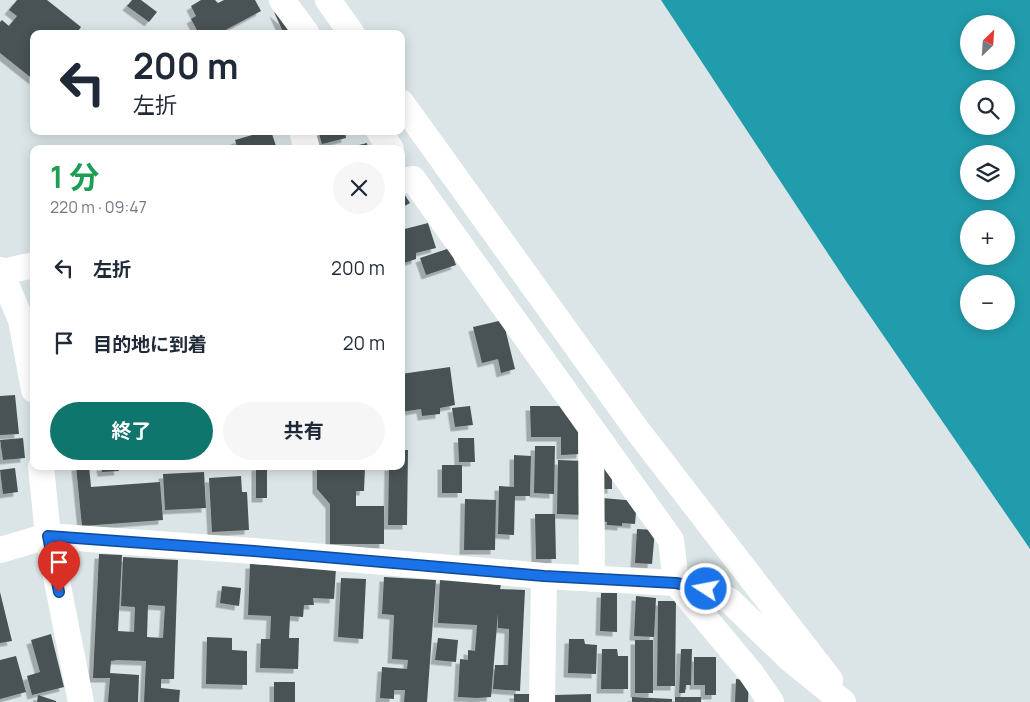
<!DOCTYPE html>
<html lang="ja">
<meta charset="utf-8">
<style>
body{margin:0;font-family:Manrope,"Noto Sans JP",sans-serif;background:#f6f6f7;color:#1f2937;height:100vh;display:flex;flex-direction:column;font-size:19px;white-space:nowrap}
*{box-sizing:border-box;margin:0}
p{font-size:16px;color:#747a83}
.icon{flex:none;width:28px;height:28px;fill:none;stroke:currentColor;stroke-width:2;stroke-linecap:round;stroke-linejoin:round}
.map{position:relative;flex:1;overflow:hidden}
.details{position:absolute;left:30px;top:145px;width:375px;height:325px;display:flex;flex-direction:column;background:#fff;border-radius:10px;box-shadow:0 2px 12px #0003}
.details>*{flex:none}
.top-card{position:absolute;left:30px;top:30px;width:375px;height:105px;border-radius:10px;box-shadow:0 2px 12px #0003;background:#fff;color:#1f2937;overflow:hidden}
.needle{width:32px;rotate:25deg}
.fabs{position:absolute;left:960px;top:15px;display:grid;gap:10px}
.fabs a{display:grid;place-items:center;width:55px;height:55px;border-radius:50%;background:#fff;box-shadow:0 2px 12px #0003;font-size:25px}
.pin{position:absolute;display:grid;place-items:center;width:42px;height:42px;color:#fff;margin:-51px -21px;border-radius:50% 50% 50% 0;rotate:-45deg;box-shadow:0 0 5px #0007}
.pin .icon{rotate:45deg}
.me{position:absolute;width:55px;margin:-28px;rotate:281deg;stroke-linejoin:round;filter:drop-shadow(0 0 4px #0008)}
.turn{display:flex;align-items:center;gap:18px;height:105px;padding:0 20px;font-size:22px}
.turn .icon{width:65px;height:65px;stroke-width:2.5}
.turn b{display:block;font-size:35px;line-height:42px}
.round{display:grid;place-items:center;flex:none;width:52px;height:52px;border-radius:26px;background:#f6f6f7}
.head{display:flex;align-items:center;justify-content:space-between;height:85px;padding:0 20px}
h1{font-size:30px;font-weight:700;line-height:38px;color:#1e9e55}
.action{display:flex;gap:10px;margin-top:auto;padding:10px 20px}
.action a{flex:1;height:58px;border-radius:30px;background:#0f766e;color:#fff;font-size:20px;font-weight:700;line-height:58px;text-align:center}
.action a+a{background:#f6f6f7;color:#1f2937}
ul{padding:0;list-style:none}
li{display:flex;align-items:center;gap:15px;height:75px;padding:0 20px}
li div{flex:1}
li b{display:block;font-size:19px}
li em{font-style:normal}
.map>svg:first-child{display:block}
.water{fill:#219cac;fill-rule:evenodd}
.building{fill:#4a5254;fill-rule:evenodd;filter:url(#shadow)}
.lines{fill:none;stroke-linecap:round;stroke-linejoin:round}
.minor{stroke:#fff;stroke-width:26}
.route-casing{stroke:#114b97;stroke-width:12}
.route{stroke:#1a73e8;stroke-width:9}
</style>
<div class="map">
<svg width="1030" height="702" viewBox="0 0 1030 702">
<defs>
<filter id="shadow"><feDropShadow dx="-4.5" dy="4.5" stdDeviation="0" flood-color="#0004"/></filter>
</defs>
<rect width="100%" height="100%" fill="#dbe5e7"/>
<path class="water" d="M661,0h369v549l-182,-265zM969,24h37v37h-37zM969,89h37v37h-37zM969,154h37v37h-37zM969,219h37v37h-37zM969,284h37v37h-37z"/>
<path class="building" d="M17,0h30l34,27 -5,7h-42v46l-34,-27v-31l2,-2 7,6 8,-10 -8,-6z
M132,0h9l16,12 -8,10 -22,-16z
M201,0h14l3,3 6,-3h31l6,11 -43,23h-19l-8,-15 5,-3 -5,-10z
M274,12l26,22h-16z
M266,131h5l6,18h-39l-3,-9z
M318,131h27l1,7 -24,6z
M367,143l1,6h-21v-1z
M401,189l9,14 -9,5z
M428,223l8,25 -20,5v6l-15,5v-34z
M450,248l6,17 -30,10 -6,-17z
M503,320l12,49 -14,4 -3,-14 -16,4 -9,-36z
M450,367l5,38 -15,3v6l-18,2 -1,-7 -20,3v-38z
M15,395l4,39 -19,1v-39z
M470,406l3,19 -18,2 -3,-19z
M530,406h35l15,21 1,27 -20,1v-18h-30z
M23,438l2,20 -22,2 -3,-20z
M458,438h16l1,24h-16z
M535,446h20l-1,48 -20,-1z
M401,450h7l-1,75h-19l1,-59h12z
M514,455l17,1 -1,40h-15l-1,39 -16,-1 1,-48 15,1z
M598,458h14v31h-14z
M558,460l27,1 -2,54 -26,-1z
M442,465h20v28h-20z
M76,466h13l2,21 69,-5 3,38 -81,6z
M101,466h17l1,5 -17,1z
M256,466h11v32h-11z
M317,466l48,1 -1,24h-8v15h28v38h-54v-40l-13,-15z
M15,468l3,24 -15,2 -3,-24z
M204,472l2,36 -41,2 -2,-36z
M241,476l1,16h5l2,38 -37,2 -3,-54z
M602,498l35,3 -2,23 -13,-1v3l-15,-1v-3l-7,-1z
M465,499l31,1 -1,50h-31z
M535,514h20l1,45h-20z
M637,529l18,1 -3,34 -17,-1z
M99,554l23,1 -4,76 16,1 1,-25 -14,-1 2,-49 55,3 -4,119h-13v9l19,2 -1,12h-35l2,-41 -29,-1 -6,1 -1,12 29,2 -1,27h-30l2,-24h-17zM148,605l17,1 -2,32 -16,-1z
M250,564l86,4 -2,31 -21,-1 1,7h-10l-1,12 -13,-1 -1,22h10l-1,31 -38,-1 1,-29h9l1,-23 -23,-1z
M384,577l52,3 -9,122h-23l1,-12h-11v9l-14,-1 2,-31 25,2 1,-9 -16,-1 2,-44 -12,-1z
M341,578l25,1 -3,60 -25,-2z
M440,579l61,6 -1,4 25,1 -5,101 -27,-2 2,-24h13l1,-36 -11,-1v-15l-7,84 -14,1 -19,-1 2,-38 8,1v-10l7,1 2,-26 -39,-2z
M222,586l19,2 -2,18 -19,-3z
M0,592l12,49 -12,2z
M601,593h16v39l-17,-1z
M636,596l20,2 -2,39 -20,-1z
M658,601h18l-1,85h-18z
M51,634l13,53 -32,8 -5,-19 13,-4 -9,-32z
M207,637l25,1v12l15,1v34l-41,-1z
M438,638l20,2 -2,22 -21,-2z
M569,639h15l1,5 12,1 -1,29 -28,-1z
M635,640h18v53h-18z
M602,649h15l1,7h10v33h-27z
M681,649h11l-1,36h-5l-1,8h-6z
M16,656l10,36 -26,7v-39z
M694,657h22v38h-11v-10h-11z
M736,679l13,1 -1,22h-13z
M274,682h21v20h-21z
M514,694h16v8h-16z
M591,694v8h-36v-7z
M38,695l18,6v1h-19z
M632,697l40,2v3h-40z
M675,697h26v5h-26z"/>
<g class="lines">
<path class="minor" d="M282,0l25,34
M328,0l24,34
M401,102l236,328 193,250
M302,131l5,18
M379,131l12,18
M401,181l12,-2 258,361 5,43 75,90 20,29
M0,270l21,50 13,70
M2,272l32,-7
M591,428l1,151
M41,466l7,70 33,166
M0,550l48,-14 206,15 290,25 132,7 30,6 24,12 60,58 53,43
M542,702l2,-126"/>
</g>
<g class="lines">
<defs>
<path id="route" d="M59,592l-11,-56 206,15 290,25 132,7 30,6"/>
</defs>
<use href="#route" class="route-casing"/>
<use href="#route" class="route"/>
</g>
</svg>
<div class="fabs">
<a><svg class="needle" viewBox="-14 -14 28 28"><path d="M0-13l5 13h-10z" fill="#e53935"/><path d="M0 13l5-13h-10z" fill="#747a83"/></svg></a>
<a><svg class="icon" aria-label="search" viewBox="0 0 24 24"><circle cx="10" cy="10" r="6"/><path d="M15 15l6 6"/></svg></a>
<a><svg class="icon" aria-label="layers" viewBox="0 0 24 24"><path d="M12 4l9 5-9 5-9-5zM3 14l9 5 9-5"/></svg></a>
<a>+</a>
<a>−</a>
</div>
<div class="pin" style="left:59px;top:592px;background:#d93025"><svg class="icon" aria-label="arrive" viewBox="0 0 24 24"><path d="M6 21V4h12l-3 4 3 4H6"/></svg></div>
<svg class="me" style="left:706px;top:589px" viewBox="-20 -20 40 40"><circle r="17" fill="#1a73e8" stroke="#fff" stroke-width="3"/><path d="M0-11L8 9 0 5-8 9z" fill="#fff"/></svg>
<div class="top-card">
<div class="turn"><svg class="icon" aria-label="left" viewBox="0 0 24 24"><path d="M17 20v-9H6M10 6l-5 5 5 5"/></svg><div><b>200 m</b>左折</div></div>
</div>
<section class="details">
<div class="head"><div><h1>1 分</h1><p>220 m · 09:47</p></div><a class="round"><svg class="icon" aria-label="close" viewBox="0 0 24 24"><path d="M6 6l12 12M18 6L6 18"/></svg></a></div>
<ul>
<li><svg class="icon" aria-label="left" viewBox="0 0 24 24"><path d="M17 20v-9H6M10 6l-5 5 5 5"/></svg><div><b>左折</b></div><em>200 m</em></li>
<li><svg class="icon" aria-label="arrive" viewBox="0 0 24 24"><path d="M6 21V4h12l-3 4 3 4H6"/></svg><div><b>目的地に到着</b></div><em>20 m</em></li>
</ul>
<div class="action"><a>終了</a><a>共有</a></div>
</section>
</div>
